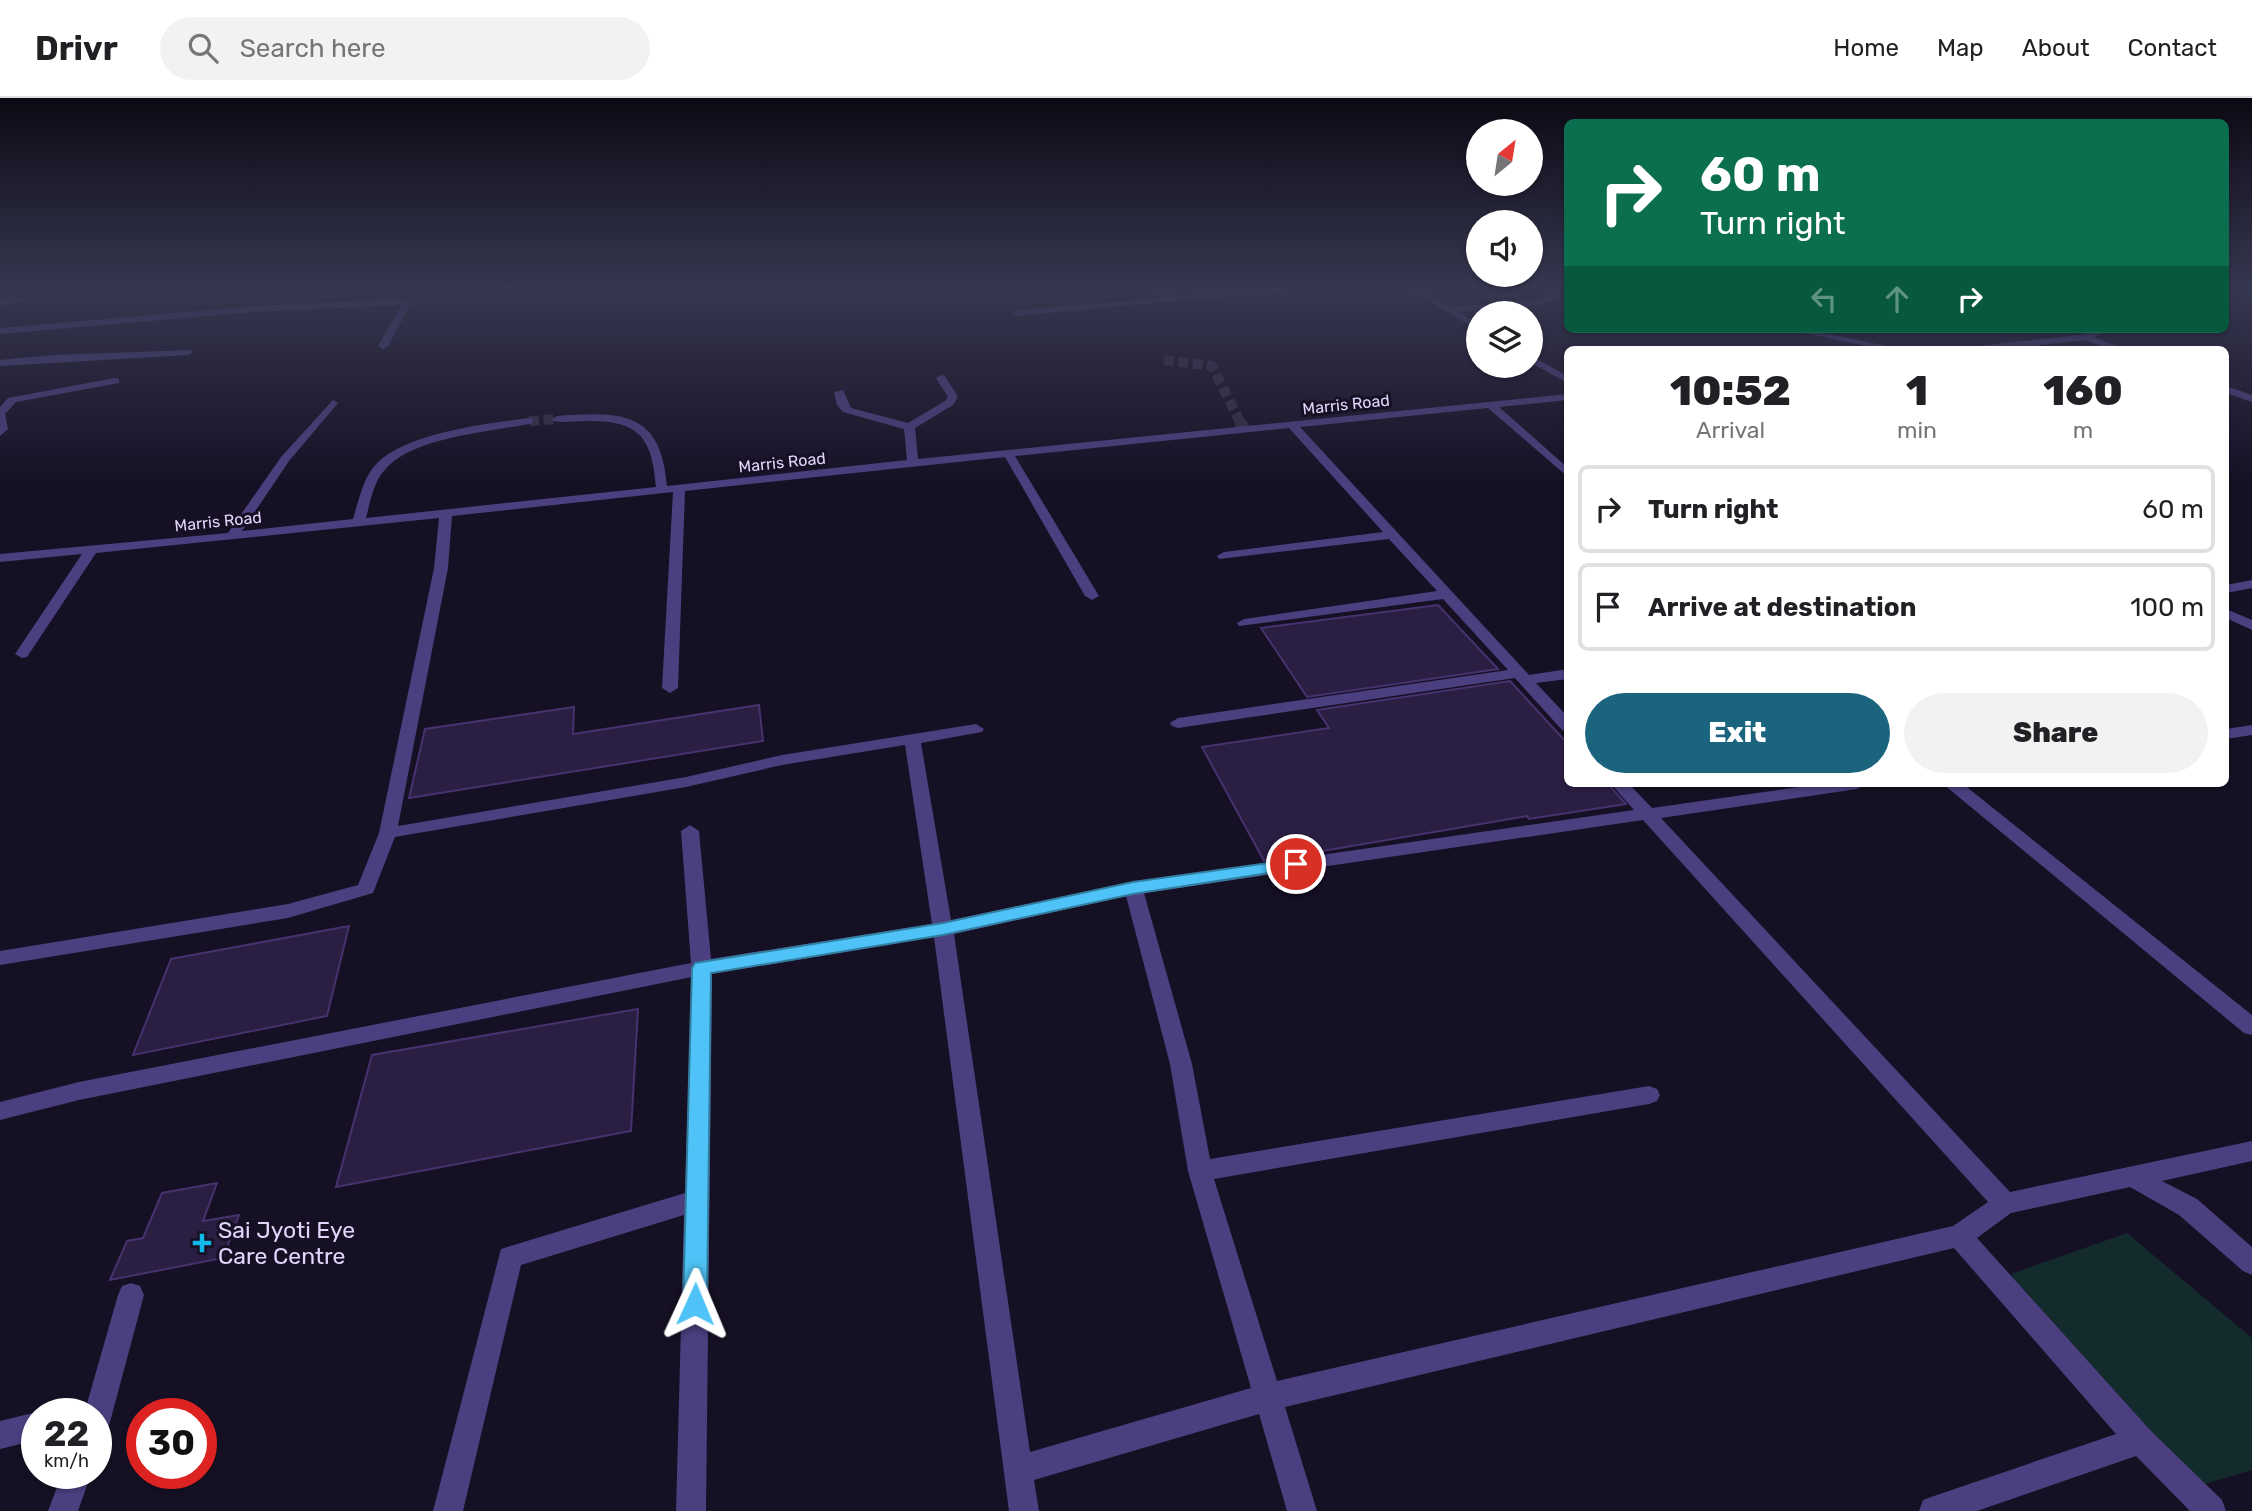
<!DOCTYPE html>
<style>
body{margin:0;font-family:Rubik,sans-serif;background:#f2f2f2;color:#202124;height:100vh;display:flex;flex-direction:column;font-size:26px;white-space:nowrap}
*{box-sizing:border-box;margin:0}
p{font-size:23px;color:#757577}
.icon{flex:none;width:38px;height:38px;fill:none;stroke:currentColor;stroke-width:2;stroke-linecap:round;stroke-linejoin:round}
.map{position:relative;flex:1;overflow:hidden}
.panel{position:absolute;left:1564px;top:248px;width:665px;height:441px;display:flex;flex-direction:column;background:#fff;border-radius:10px;box-shadow:0 2px 5px #0004}
.panel>*{flex:none}
.guide{position:absolute;left:1564px;top:21px;width:665px;height:214px;border-radius:10px;box-shadow:0 2px 5px #0004;background:#0b6e4f;color:#fff;overflow:hidden}
.needle{width:46px;rotate:30deg}
.buttons{position:absolute;left:1466px;top:21px;display:grid;gap:14px}
.buttons a{display:grid;place-items:center;width:77px;height:77px;border-radius:50%;background:#fff;box-shadow:0 2px 5px #0004;font-size:35px}
.speed{position:absolute;left:21px;top:1300px;display:flex;gap:14px;font-size:35px;font-weight:700;text-align:center}
.speed>*{display:grid;place-content:center;width:91px;height:91px;border-radius:50%;background:#fff;box-shadow:0 2px 5px #0004;line-height:1}
.speed small{font-size:18px;font-weight:400}
.speed .limit{border:10px solid #d22;background:#fff;color:#111}
.pin{position:absolute;display:grid;place-items:center;width:60px;height:60px;color:#fff;margin:-30px;border:4px solid #fff;border-radius:50%;box-shadow:0 2px 7px #0007}
.me{position:absolute;width:77px;margin:-38px;rotate:1deg;stroke-linejoin:round;filter:drop-shadow(0 0 5px #0008)}
.turn{display:flex;align-items:center;gap:24px;height:147px;padding:0 21px;font-size:32px}
.turn .icon{width:91px;height:91px;stroke-width:2.5}
.turn b{display:block;font-size:49px;line-height:60px}
.lanes{display:flex;align-items:center;height:66px;padding:0 21px;background:#0003;justify-content:center;gap:35px;direction:ltr}
.lanes .off{opacity:.35}
.eta{display:flex;justify-content:space-evenly;align-items:center;height:119px;text-align:center}
.eta b{font-size:42px;font-weight:800;line-height:49px}
.button{display:flex;gap:14px;margin-top:auto;padding:14px 21px}
.button a{flex:1;height:80px;border-radius:42px;background:#1a647e;color:#fff;font-size:28px;font-weight:800;line-height:80px;text-align:center}
.button a+a{background:#f2f2f2;color:#202124}
ul{padding:0;list-style:none}
li{display:flex;align-items:center;gap:21px;height:88px;margin:0 14px 10px;padding:0 7px;border:4px solid #e0e0e0;border-radius:10px}
li div{flex:1}
li b{display:block;font-size:26px}
li em{font-style:normal}
header{display:flex;align-items:center;gap:42px;box-sizing:border-box;height:98px;padding:0 35px;background:#fff;border-bottom:2px solid #e0e0e0}
header strong{font-size:33px}
nav{display:flex;gap:38px;margin-inline-start:auto;font-size:24px}
.search{width:490px;height:63px;background:#f2f2f2;display:flex;align-items:center;gap:18px;box-sizing:border-box;padding:0 24px;border-radius:38px;color:#757577;font-size:26px}
.map>svg:first-child{display:block}
.green{fill:#142b2d}
.building{fill:#2b1e43;stroke:#46326e;stroke-width:2}
.lines{fill:none;stroke-linecap:round;stroke-linejoin:round}
.minor-tunnel-far1{stroke:#342e44;stroke-width:10;stroke-dasharray:10 4.5;stroke-linecap:butt}
.minor-tunnel{stroke:#342e44;stroke-width:12;stroke-dasharray:12 6;stroke-linecap:butt}
.minor{fill:#4b3f7f;fill-rule:evenodd}
.route{fill:#4fc3f7;stroke:#337fa1;stroke-width:2}
.poi-dot{fill:#12b7ec;stroke:#161024;stroke-width:2.5}
.labels{text-anchor:middle;stroke-width:6;stroke-linejoin:round;paint-order:stroke}
.far-street-label{font-size:16px;fill:#e0d6fc;stroke:#161024}
.near-poi-label{font-size:23px;fill:#e0d6fc;stroke:#161024;text-anchor:start}
</style>
<header>
<strong>Drivr</strong>
<div class="search"><svg class="icon" aria-label="search" viewBox="0 0 24 24"><circle cx="10" cy="10" r="6"/><path d="M15 15l6 6"/></svg>Search here</div>
<nav><a>Home</a><a>Map</a><a>About</a><a>Contact</a></nav>
</header>
<div class="map">
<svg width="2252" height="1413" viewBox="0 0 2252 1413">
<rect width="100%" height="100%" fill="#161024"/>
<path class="green" d="M2127,1135l125,105v132l-67,20 -163,-192 -11,-24z"/>
<path class="building" d="M1438,507l60,64 -191,28 -46,-69z
M1510,583l58,63v40h40l18,20 -97,15 -2,-3 -263,45 -62,-114 127,-19 -12,-18z
M759,607l4,36 -354,57 16,-69 149,-22 -1,27z
M349,828l-22,90 -194,39 38,-96z
M638,911l-7,122 -295,56 36,-132z
M217,1085l-14,38 36,-6 -16,43 -113,22 17,-39 16,-3 19,-45z"/>
<g class="lines">
<path class="minor-tunnel-far1" d="M1164,262l48,6 29,58
M529,323l28,-2"/>
<path class="minor-tunnel" d="M1240,324l5,9"/>
<path class="minor" d="M1152,188h9l13,11 127,-11h32l-316,30 -4,-3 4,-3 147,-12z
M1404,188h10l36,21 88,-7 11,-4 -11,-10h9l12,11 -20,8 -81,7 21,12v7z
M2226,188h13l-13,6z
M24,200v4l-24,3v-6z
M400,201l10,6 -22,41 -5,3 -5,-3 23,-40 -2,-1 -144,7 -255,22v-6l255,-22z
M1785,231h19l102,21h-20z
M2099,231h14l-19,8 32,13h-14l-27,-10 -90,10h-30l5,-3 109,-12z
M191,252l2,2 -5,3 -188,11v-6l52,-5z
M1531,258l37,20v7l-37,-20z
M941,277l4,1 13,21 -5,8 -38,23 3,31 650,-65v6l-69,7 69,61v9l-80,-69 -188,19 229,248 39,-6v10l-32,4 32,34v15l-6,-2 -47,-52 -337,50 -6,-2 -2,-3 8,-5 330,-48 -65,-71 -204,27 -2,-3 7,-4 193,-28 -48,-52 -170,20 -2,-3 7,-4 159,-20 -94,-104 -274,28 84,140 -7,4 -7,-4 -80,-139 -320,34 -7,197 -8,5 -8,-5 11,-196 -221,24 -4,52 -50,258 288,-49 96,-22 194,-31 8,5 -2,3 -61,11 30,177 182,-38 501,-72 -23,-26h18l23,24 169,-24h45l-9,5 -196,29 349,374 242,-51v20l-90,20 35,18 55,48v28l-9,-4 -64,-56 -49,-28 -119,26 -34,25 173,192 72,70 4,11h-36l-54,-55 -159,55h-58l4,-11 11,-4 182,-62 -162,-186 -669,159 32,104h-30l-28,-97 -225,66 5,31h-30l-75,-574 -222,37 -6,537h-30l8,-296 -163,50 -58,246h-30l68,-262 184,-56 7,-216 -613,123 -79,20v-18l79,-20 612,-119 -10,-132 9,-6 9,6 12,128 221,-35 -27,-179 -123,20 -96,22 -291,50 -22,56 -85,25 -288,47v-14l288,-47 70,-19 21,-52 55,-265 5,-50 -343,35 -69,104 -5,1 -7,-4 67,-100 -82,8v-8l228,-21 53,-76 52,-57 5,3 -49,58 -47,70 111,-12c5,-16 9,-36 19,-50 27,-36 115,-45 157,-51l4,1v4c-41,9 -123,13 -150,49 -10,12 -13,31 -17,46l290,-31c-4,-50 -17,-67 -70,-66 -11,0 -22,2 -33,0l-1,-2 5,-3c65,-5 104,-5 110,70l240,-26 -3,-31 -61,-17 -6,-7 -3,-13 9,-2 8,18 57,15 37,-22 3,-4 -12,-19zM1643,722l345,382 -35,24 -676,155 -63,-202 435,-75 8,-3 3,-6 -3,-6 -8,-3 -439,73 -18,-95 -48,-171zM1126,798l44,168 18,107 63,217 -221,64 -76,-518z
M115,280l4,1v4l-103,19 -11,12 3,15 -8,7v-29l8,-9z
M2226,288l26,9v7l-26,-9z
M2252,482v8l-26,5v-8z
M2226,511l26,11v10l-26,-12z
M2252,627v10l-26,4v-10z
M1943,686h20l289,231v20l-8,-2z
M131,1185l9,3 4,9 -34,127 -4,10 -10,4v-22h-12l34,-119 4,-9z
M37,1314l5,2h-5v26l-37,9v-28z
M62,1376h29l-13,37h-30z"/>
</g>
<linearGradient id="sky" x2="0" y2="1"><stop stop-color="#0c0914"/><stop offset="0.49" stop-color="#363750"/><stop offset="1" stop-color="#363750" stop-opacity="0"/></linearGradient>
<rect width="2252" height="386" fill="url(#sky)"/>
<path class="route" d="M1296,761l8,5 -2,4 -169,26 -190,41 -232,38 -4,331 -4,7 -8,4 -9,-4 -3,-7 9,-336 3,-5 248,-40 190,-41z"/>
<path class="poi-dot" d="M198.5 1134.5h7v7h7v7h-7v7h-7v-7h-7v-7h7z"/>
<g class="labels">
<g class="far-street-label">
<text transform="translate(1346 306) rotate(-6)" y="6">Marris Road</text>
<text transform="translate(782 364) rotate(-6)" y="6">Marris Road</text>
<text transform="translate(218 423) rotate(-6)" y="6">Marris Road</text>
</g>
<g class="near-poi-label">
<text x="218" y="1140">Sai Jyoti Eye<tspan x="218" dy="26">Care Centre</tspan></text>
</g>
</g>
</svg>
<div class="buttons">
<a><svg class="needle" viewBox="-14 -14 28 28"><path d="M0-13l5 13h-10z" fill="#e53935"/><path d="M0 13l5-13h-10z" fill="#757577"/></svg></a>
<a><svg class="icon" aria-label="sound" viewBox="0 0 24 24"><path d="M4 9h4l5-4v14l-5-4H4zM17 9q2 3 0 6"/></svg></a>
<a><svg class="icon" aria-label="layers" viewBox="0 0 24 24"><path d="M12 4l9 5-9 5-9-5zM3 14l9 5 9-5"/></svg></a>
</div>
<div class="speed"><div>22<small>km/h</small></div><div class="limit">30</div></div>
<div class="pin" style="left:1296px;top:766px;background:#d93025"><svg class="icon" aria-label="arrive" viewBox="0 0 24 24"><path d="M6 21V4h12l-3 4 3 4H6"/></svg></div>
<svg class="me" style="left:695px;top:1206px" viewBox="-20 -20 40 40"><path d="M0-17L14 15 0 8-14 15z" fill="#4fc3f7" stroke="#fff" stroke-width="4"/></svg>
<div class="guide">
<div class="turn"><svg class="icon" aria-label="right" viewBox="0 0 24 24"><path d="M7 20v-9h11M14 6l5 5-5 5"/></svg><div><b>60 m</b>Turn right</div></div>
<div class="lanes"><svg class="icon off" aria-label="left" viewBox="0 0 24 24"><path d="M17 20v-9H6M10 6l-5 5 5 5"/></svg><svg class="icon off" aria-label="ahead" viewBox="0 0 24 24"><path d="M12 20V5M6 11l6-6 6 6"/></svg><svg class="icon" aria-label="right" viewBox="0 0 24 24"><path d="M7 20v-9h11M14 6l5 5-5 5"/></svg></div>
</div>
<section class="panel">
<div class="eta">
<div><b>10:52</b><p>Arrival</p></div>
<div><b>1</b><p>min</p></div>
<div><b>160</b><p>m</p></div>
</div>
<ul>
<li><svg class="icon" aria-label="right" viewBox="0 0 24 24"><path d="M7 20v-9h11M14 6l5 5-5 5"/></svg><div><b>Turn right</b></div><em>60 m</em></li>
<li><svg class="icon" aria-label="arrive" viewBox="0 0 24 24"><path d="M6 21V4h12l-3 4 3 4H6"/></svg><div><b>Arrive at destination</b></div><em>100 m</em></li>
</ul>
<div class="button"><a>Exit</a><a>Share</a></div>
</section>
</div>
